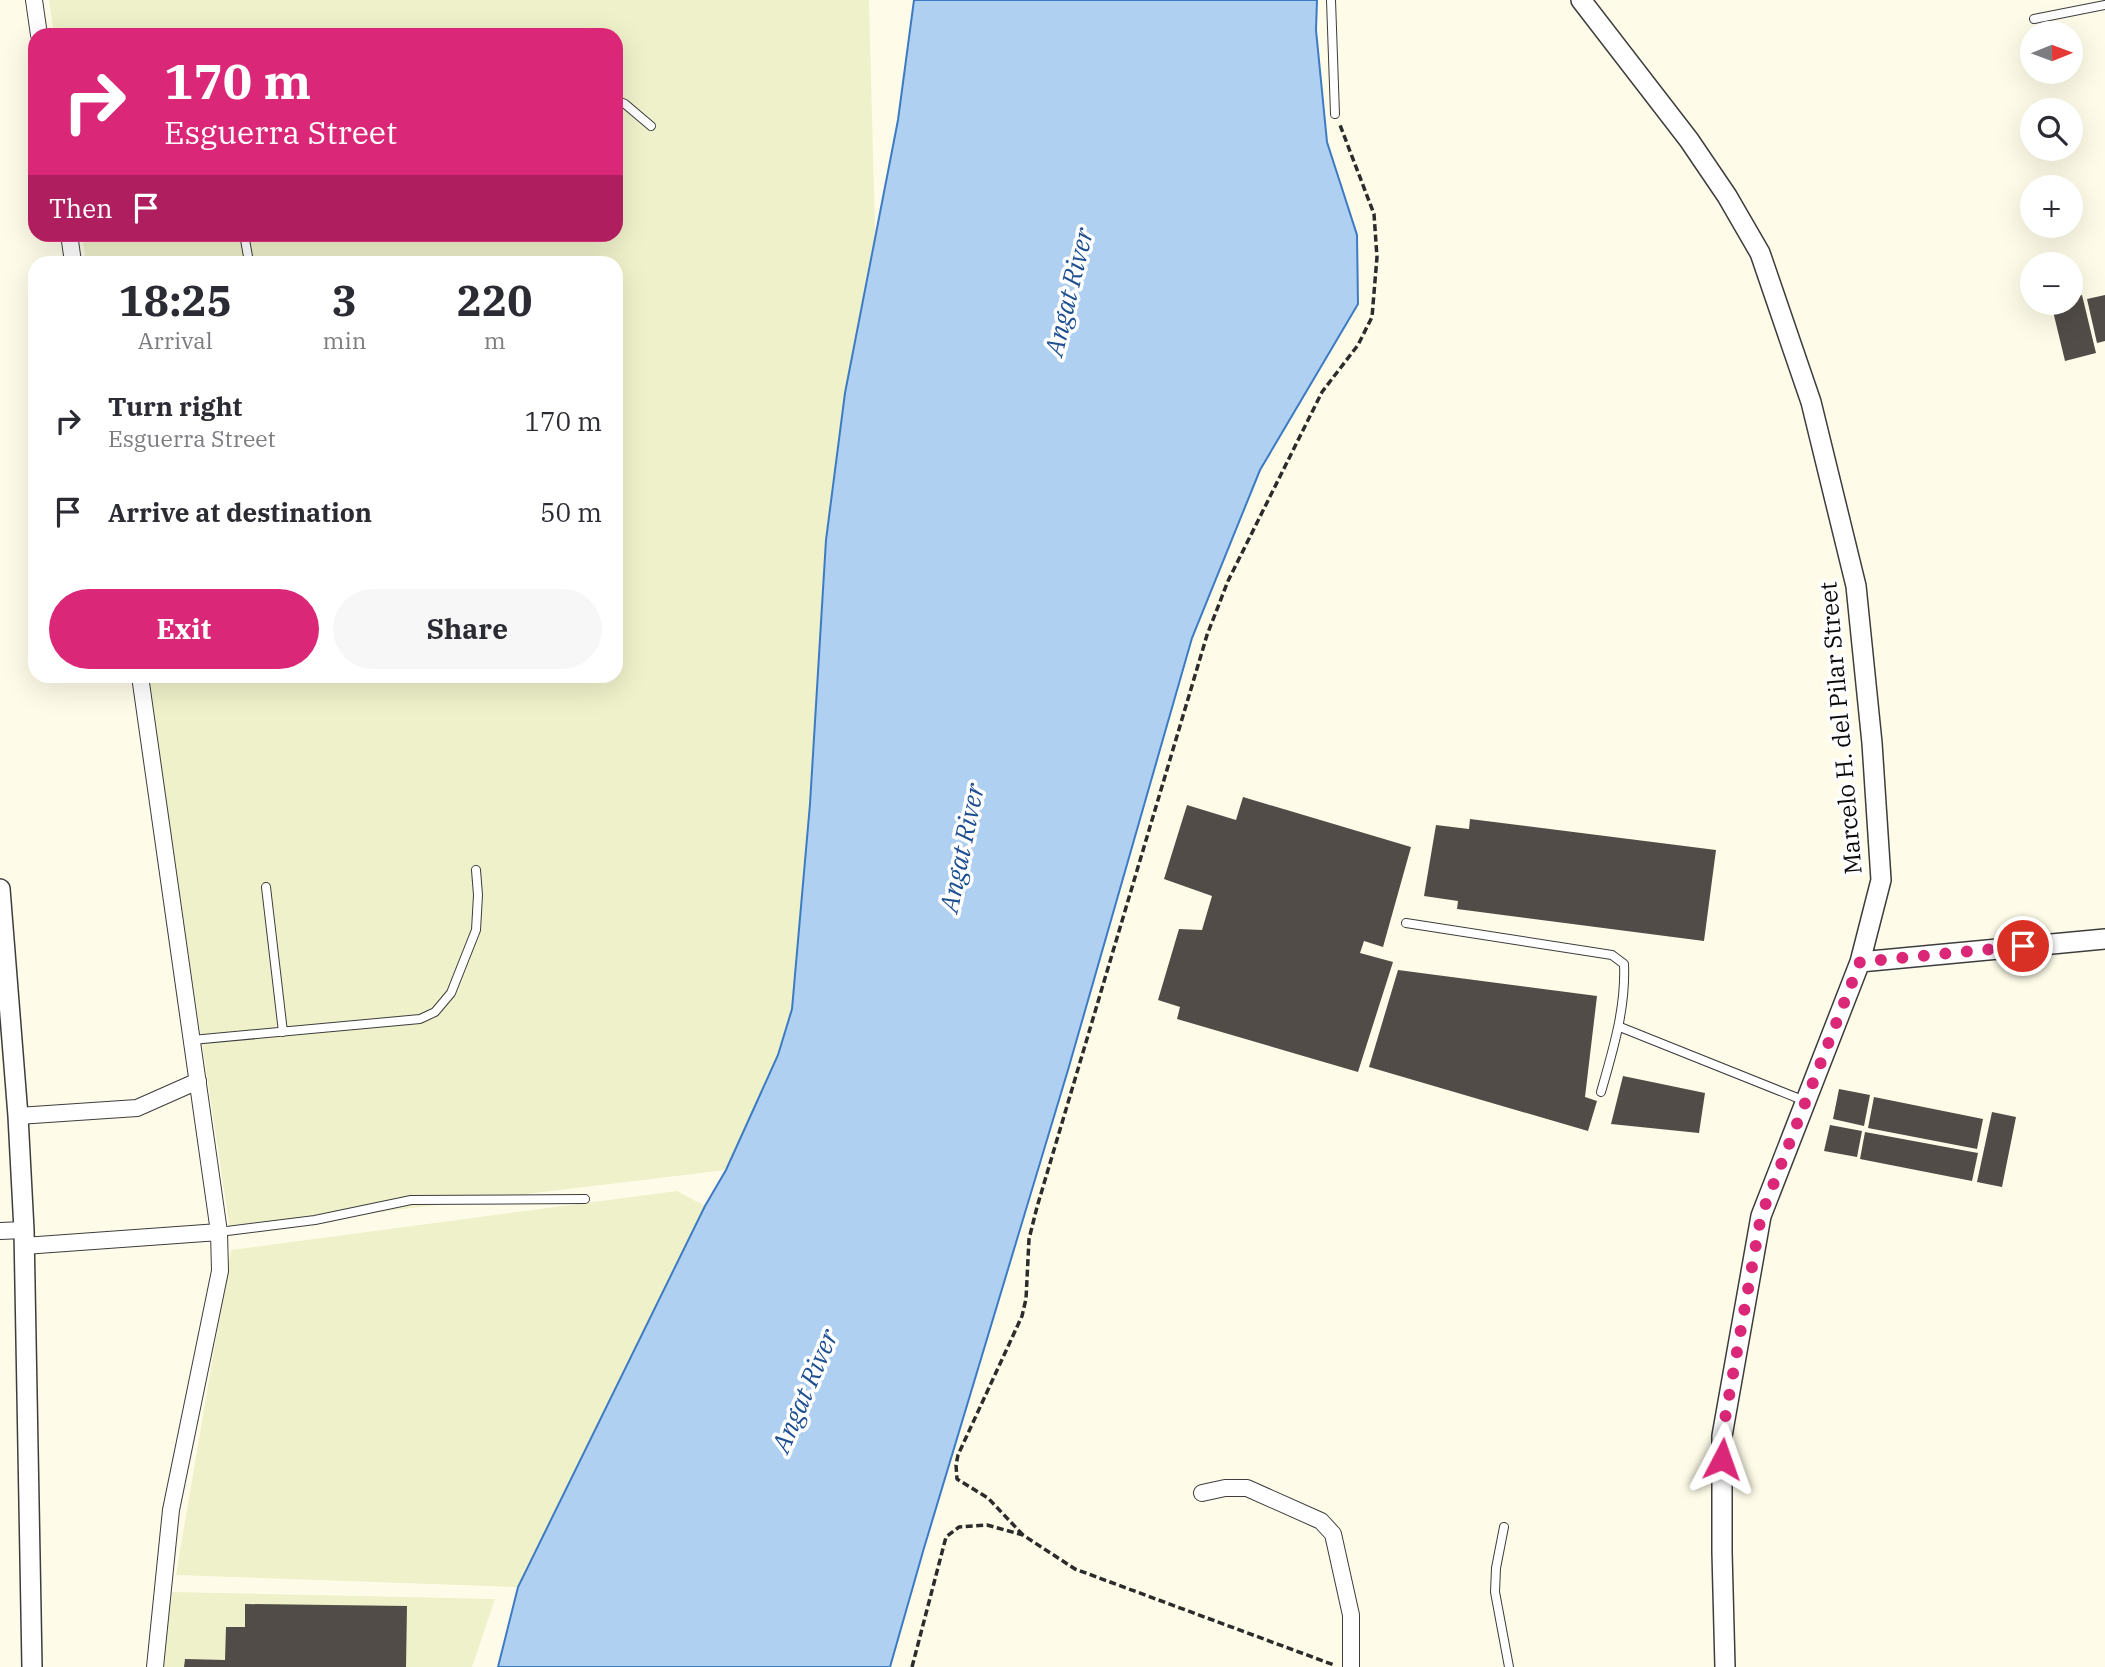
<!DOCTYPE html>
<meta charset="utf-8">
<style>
body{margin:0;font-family:"IBM Plex Serif",serif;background:#f7f7f7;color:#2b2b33;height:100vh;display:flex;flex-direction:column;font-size:26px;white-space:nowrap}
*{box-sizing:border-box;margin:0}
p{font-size:23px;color:#7c7c81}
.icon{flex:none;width:38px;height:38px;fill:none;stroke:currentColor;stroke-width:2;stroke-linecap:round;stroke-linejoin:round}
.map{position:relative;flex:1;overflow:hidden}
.details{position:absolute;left:28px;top:256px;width:595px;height:427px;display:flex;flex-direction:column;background:#fff;border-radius:21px;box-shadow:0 7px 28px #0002}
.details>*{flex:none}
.guide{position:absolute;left:28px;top:28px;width:595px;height:214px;border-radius:21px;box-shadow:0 7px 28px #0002;background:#db2777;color:#fff;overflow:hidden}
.needle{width:46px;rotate:89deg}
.controls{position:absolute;left:2020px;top:21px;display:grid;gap:14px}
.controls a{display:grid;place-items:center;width:63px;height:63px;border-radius:50%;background:#fff;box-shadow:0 7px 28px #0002;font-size:35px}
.pin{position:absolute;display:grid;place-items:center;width:60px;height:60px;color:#fff;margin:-30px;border:4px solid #fff;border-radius:50%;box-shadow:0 2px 7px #0007}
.me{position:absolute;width:77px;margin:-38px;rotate:4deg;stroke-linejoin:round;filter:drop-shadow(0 0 5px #0008)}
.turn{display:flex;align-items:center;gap:24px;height:147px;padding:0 21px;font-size:32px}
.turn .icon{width:91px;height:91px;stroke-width:2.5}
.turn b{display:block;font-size:49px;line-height:60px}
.then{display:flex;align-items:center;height:66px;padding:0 21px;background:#0003;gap:14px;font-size:26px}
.eta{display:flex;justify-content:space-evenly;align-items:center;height:119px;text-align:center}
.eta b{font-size:42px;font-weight:700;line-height:49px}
.button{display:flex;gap:14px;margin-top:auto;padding:14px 21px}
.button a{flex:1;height:80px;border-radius:42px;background:#db2777;color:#fff;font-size:28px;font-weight:700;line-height:80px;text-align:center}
.button a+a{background:#f7f7f7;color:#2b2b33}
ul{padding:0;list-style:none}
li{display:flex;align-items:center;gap:21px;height:91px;padding:0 21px}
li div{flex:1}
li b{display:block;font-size:26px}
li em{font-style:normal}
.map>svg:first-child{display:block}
.farmland{fill:#eff1ca}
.water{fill:#b0d0f1;stroke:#3c7bc3;stroke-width:2}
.building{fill:#514c47}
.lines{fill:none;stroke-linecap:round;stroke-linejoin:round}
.service-casing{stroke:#3d3d3d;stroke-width:10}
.minor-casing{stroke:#3d3d3d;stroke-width:18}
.tertiary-casing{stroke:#3d3d3d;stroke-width:22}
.path{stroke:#2c2c2c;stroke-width:3.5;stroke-dasharray:7 3.5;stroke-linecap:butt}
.service{stroke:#fff;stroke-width:8}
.minor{stroke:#fff;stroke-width:16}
.tertiary{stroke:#fff;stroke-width:19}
.route{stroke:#db2777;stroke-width:12;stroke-dasharray:0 21.6}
.labels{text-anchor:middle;stroke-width:7;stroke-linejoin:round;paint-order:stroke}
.street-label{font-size:24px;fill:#0a0a0a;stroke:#fff}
.water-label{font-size:26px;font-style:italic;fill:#1d4f91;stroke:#fff}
</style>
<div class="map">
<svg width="2105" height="1667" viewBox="0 0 2105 1667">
<rect width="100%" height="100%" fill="#fefce8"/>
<path class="farmland" d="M49,0h820l6,232 -30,161 -19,147 -16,264 -18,205 -14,46 -52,115 -496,60 -83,-554h469v-414h-530l-4,-27 534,-1v-199h-562z
M677,1191l28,15 -187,381 -342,-12 55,-325z
M172,1592l323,7 -23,68h-313z"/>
<path class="water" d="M914,0h403l-1,30 11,112 30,93 1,69 -98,166 -68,168 -124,432 -144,478 -34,119h-392l20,-80 187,-381 21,-36 52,-115 14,-46 18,-205 16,-264 19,-147 53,-273z"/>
<path class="building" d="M2082,295l14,58 -31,8 -14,-58h19v-5z
M2105,295v46l-8,2 -10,-44z
M1243,797l168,50 -28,100 -19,-6 -4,12 33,9 -35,110 -181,-53 3,-12 -22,-7 21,-71 23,1 10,-34 -48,-17 23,-74 49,15z
M1470,819l246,31 -12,91 -247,-32 1,-8 -34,-5 12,-71 33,4z
M1398,970l199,26 -12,101 12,4 -9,30 -219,-64z
M1623,1076l82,17 -6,40 -88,-9z
M1839,1089l31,6 -6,31 -31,-7z
M1874,1097l109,22 -6,30 -109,-21z
M1992,1112l24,5 -14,70 -25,-5z
M1830,1125l32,6 -5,26 -33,-6z
M1865,1132l113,21 -6,28 -112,-22z
M245,1604l162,2 -1,61h-222l1,-8 40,1 1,-33h19z"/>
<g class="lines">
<defs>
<path id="service" d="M1331,0l4,114
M2034,19l71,-14
M616,100l9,4 26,22
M244,234l5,28
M266,887l17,145
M1406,923l206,32 12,9c2,44 -11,86 -23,128
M1620,1027l185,74
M192,1040l228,-21 15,-7 16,-19 25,-63 2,-35 -2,-25
M219,1232l96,-12 96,-20 174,-1
M1504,1527l-8,41 -1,24 14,75"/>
<path id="minor" d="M34,0l5,35
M69,234l4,28
M140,676l79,556 1,39 -49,239 -16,157
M18,1116l119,-8 61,-27
M0,1231l24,-1
M24,1246l195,-14
M1202,1493l23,-5h22l74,33 12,13 18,81v52"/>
<path id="tertiary" d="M1581,0l108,140 38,56 33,57 51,149 45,184 16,157 9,137 -21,82 -99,254 -39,220v116l3,115
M0,889l18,227 6,114 8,437
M1860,962l245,-23"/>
</defs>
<use href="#service" class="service-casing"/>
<use href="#minor" class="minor-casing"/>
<use href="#tertiary" class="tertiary-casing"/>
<path class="path" d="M1023,1535l-35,-37 -31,-19 -1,-14 2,-10 64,-139 4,-17 3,-60 8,-32 170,-572 21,-54 94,-189 36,-47 14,-28 5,-60 -3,-43 -34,-89
M912,1667l34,-130 13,-10 28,-2 36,10 52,34 259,96"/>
<use href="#service" class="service"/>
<use href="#minor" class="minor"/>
<use href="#tertiary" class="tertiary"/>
</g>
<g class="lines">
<path class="route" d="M1722,1459v-23l39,-220 99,-254 163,-16"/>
</g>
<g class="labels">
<g class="street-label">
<text transform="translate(1841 728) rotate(-95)" y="8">Marcelo H. del Pilar Street</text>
</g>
<g class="water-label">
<text transform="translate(1069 292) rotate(-76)" y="9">Angat River</text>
<text transform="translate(962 848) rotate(-78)" y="9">Angat River</text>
<text transform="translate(805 1391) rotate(-67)" y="9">Angat River</text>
</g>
</g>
</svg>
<div class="controls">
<a><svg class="needle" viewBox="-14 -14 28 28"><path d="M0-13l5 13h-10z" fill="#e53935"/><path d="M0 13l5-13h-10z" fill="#7c7c81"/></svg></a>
<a><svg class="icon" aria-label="search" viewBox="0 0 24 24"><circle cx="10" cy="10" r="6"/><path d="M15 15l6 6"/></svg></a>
<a>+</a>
<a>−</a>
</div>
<div class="pin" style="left:2023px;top:946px;background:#d93025"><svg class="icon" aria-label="arrive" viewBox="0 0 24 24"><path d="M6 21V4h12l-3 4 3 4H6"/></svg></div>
<svg class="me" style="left:1722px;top:1459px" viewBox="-20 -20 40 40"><path d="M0-17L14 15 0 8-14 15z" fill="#db2777" stroke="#fff" stroke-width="4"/></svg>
<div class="guide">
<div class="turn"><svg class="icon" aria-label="right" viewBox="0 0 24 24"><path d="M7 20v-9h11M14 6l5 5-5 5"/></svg><div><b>170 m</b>Esguerra Street</div></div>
<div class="then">Then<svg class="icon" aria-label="arrive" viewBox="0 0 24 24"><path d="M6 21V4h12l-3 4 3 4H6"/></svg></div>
</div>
<section class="details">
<div class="eta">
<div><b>18:25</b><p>Arrival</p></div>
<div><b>3</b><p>min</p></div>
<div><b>220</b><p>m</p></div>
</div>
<ul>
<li><svg class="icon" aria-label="right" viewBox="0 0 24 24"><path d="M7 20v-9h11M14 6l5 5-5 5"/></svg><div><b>Turn right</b><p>Esguerra Street</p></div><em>170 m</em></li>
<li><svg class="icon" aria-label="arrive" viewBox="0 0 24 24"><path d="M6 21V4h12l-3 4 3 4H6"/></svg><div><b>Arrive at destination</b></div><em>50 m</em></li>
</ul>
<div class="button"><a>Exit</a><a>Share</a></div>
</section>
</div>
